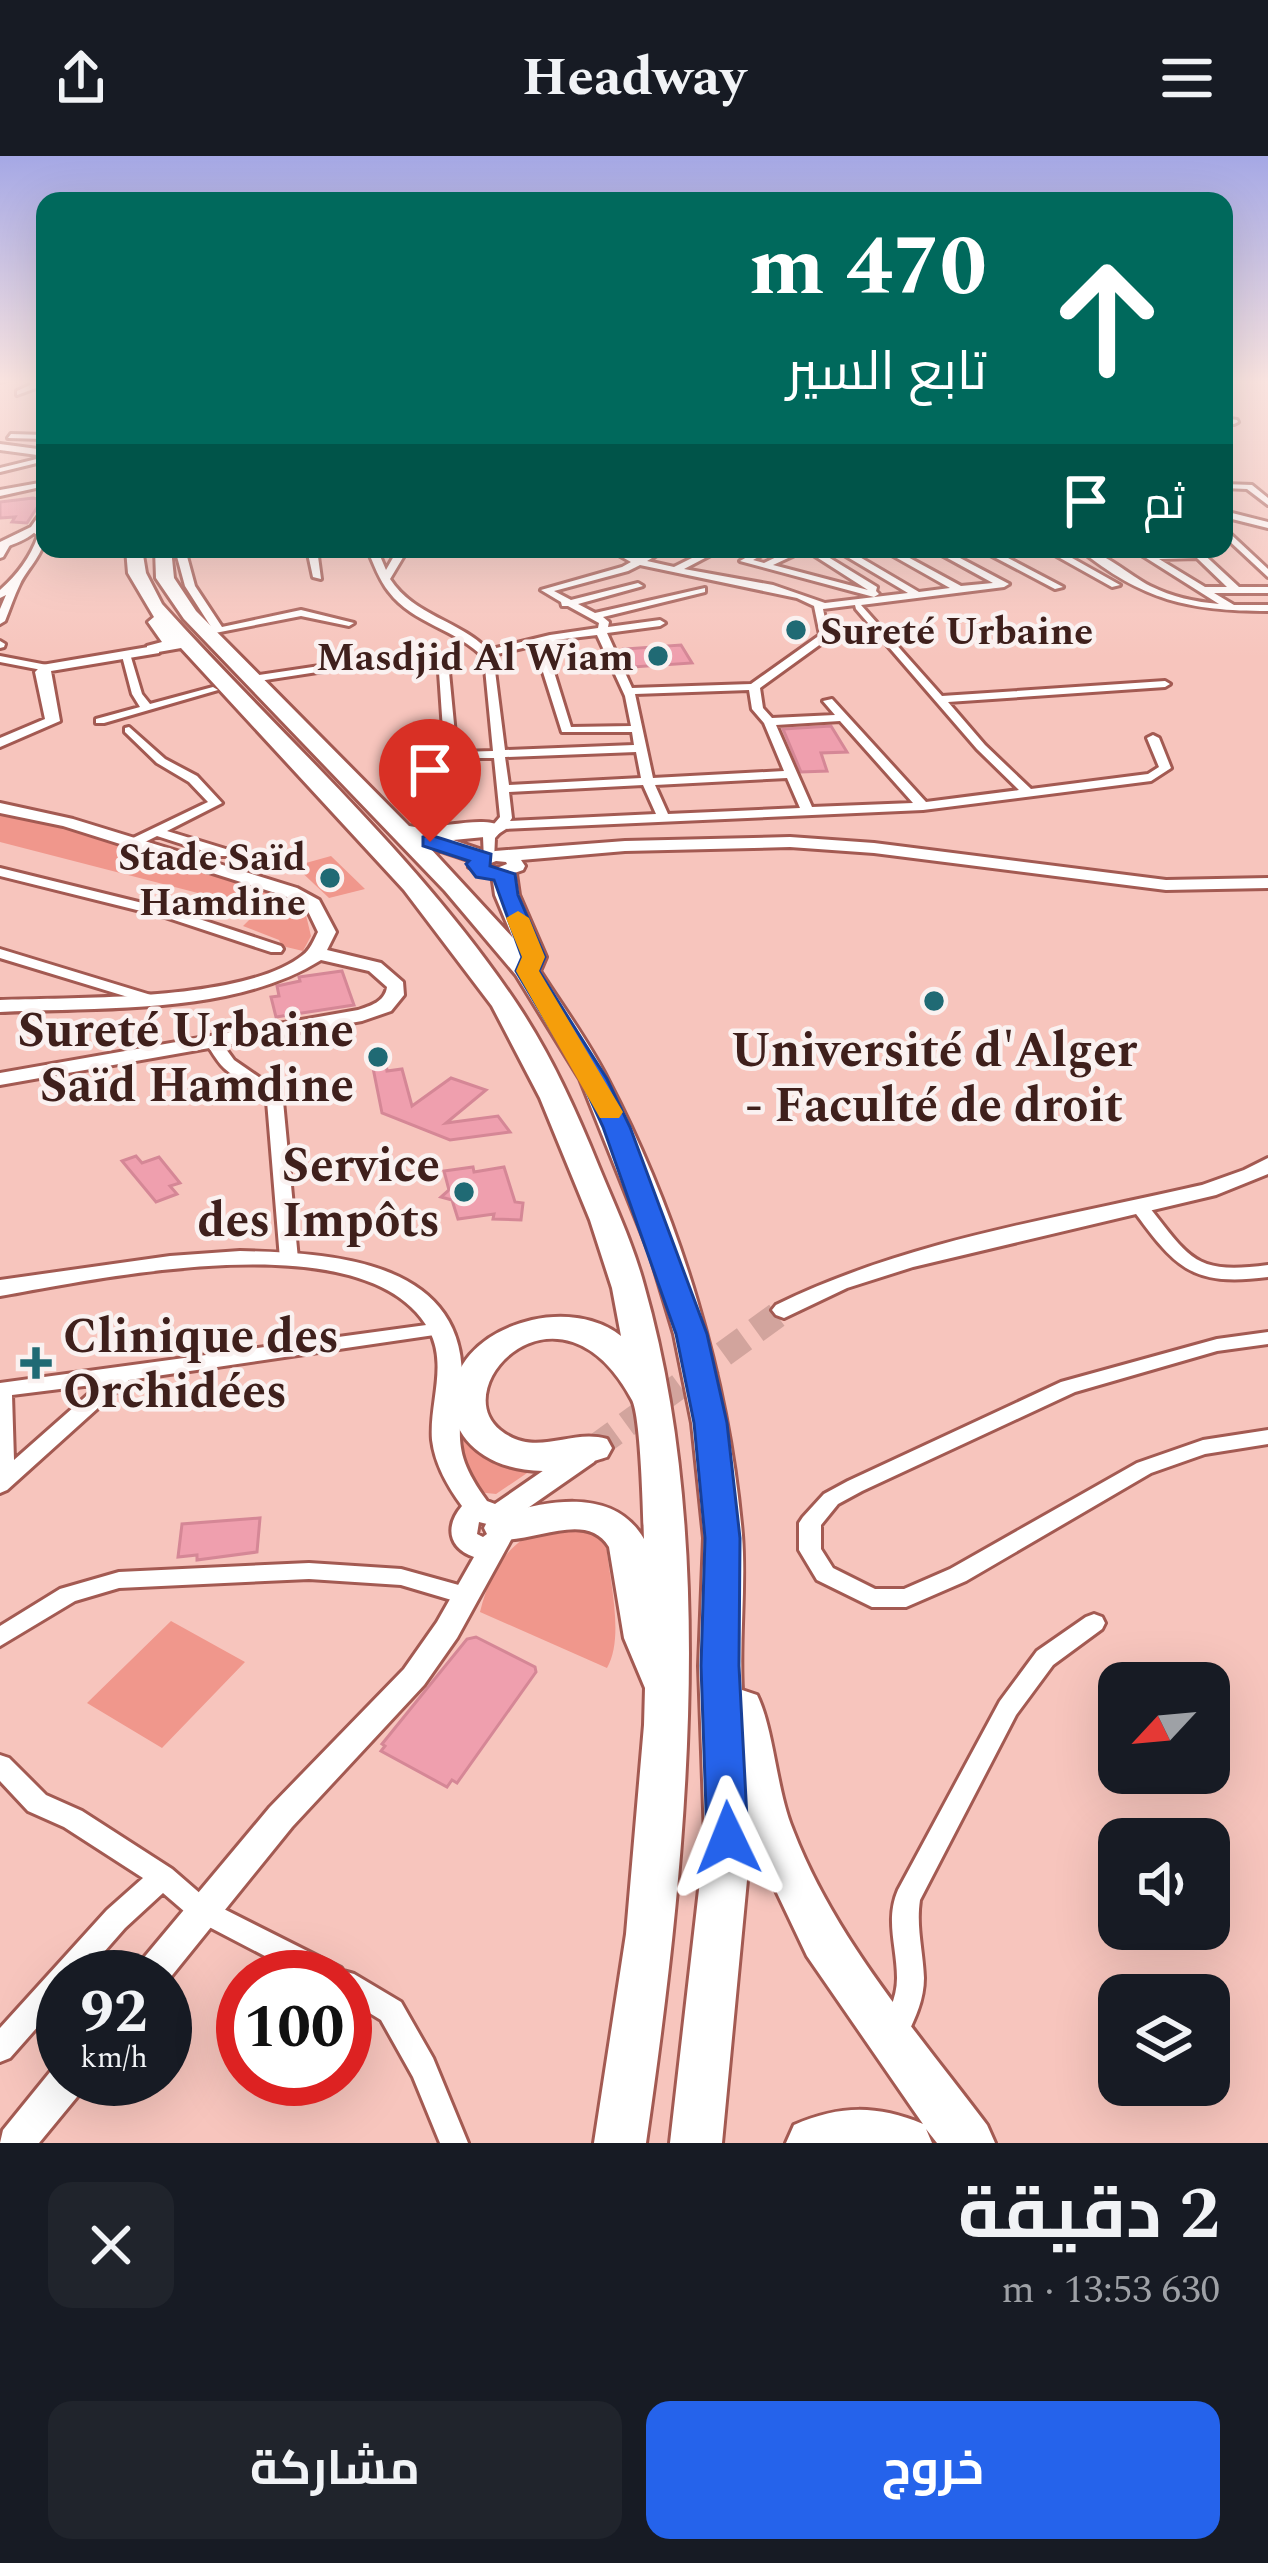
<!DOCTYPE html>
<html lang="ar">
<meta charset="utf-8">
<style>
body{margin:0;font-family:Spectral,Cairo,serif;background:#20242c;color:#f1f3f6;direction:rtl;height:100vh;display:flex;flex-direction:column;font-size:45px;white-space:nowrap}
*{box-sizing:border-box;margin:0}
p{font-size:39px;color:#9ea1a6}
.icon{flex:none;width:66px;height:66px;fill:none;stroke:currentColor;stroke-width:2;stroke-linecap:round;stroke-linejoin:round}
.map{position:relative;height:1987px;overflow:hidden;direction:ltr}
.drawer{display:flex;flex-direction:column;background:#171b24;flex:1}
.drawer>*{flex:none}
.top-card{position:absolute;left:36px;top:36px;width:1197px;height:366px;border-radius:24px;box-shadow:0 12px 48px #0002;direction:rtl;background:#00695c;color:#fff;overflow:hidden}
.needle{width:78px;rotate:244deg}
.fabs{position:absolute;left:1098px;top:1506px;display:grid;gap:24px}
.fabs a{display:grid;place-items:center;width:132px;height:132px;border-radius:24px;background:#171b24;box-shadow:0 12px 48px #0002;font-size:60px}
.speed{position:absolute;left:36px;top:1794px;display:flex;gap:24px;font-size:60px;font-weight:700;text-align:center}
.speed>*{display:grid;place-content:center;width:156px;height:156px;border-radius:50%;background:#171b24;box-shadow:0 12px 48px #0002;line-height:1}
.speed small{font-size:30px;font-weight:400}
.speed .limit{border:18px solid #d22;background:#fff;color:#111}
.pin{position:absolute;display:grid;place-items:center;width:102px;height:102px;color:#fff;margin:-123px -51px;border-radius:50% 50% 50% 0;rotate:-45deg;box-shadow:0 0 12px #0007}
.pin .icon{rotate:45deg}
.me{position:absolute;width:132px;margin:-66px;rotate:358deg;stroke-linejoin:round;filter:drop-shadow(0 0 9px #0008)}
.turn{display:flex;align-items:center;gap:42px;height:252px;padding:0 48px;font-size:54px}
.turn .icon{width:156px;height:156px;stroke-width:2.5}
.turn b{display:block;font-size:84px;line-height:102px}
.then{display:flex;align-items:center;height:114px;padding:0 48px;background:#0003;gap:24px;font-size:45px}
.round{display:grid;place-items:center;flex:none;width:126px;height:126px;border-radius:24px;background:#20242c}
.headline{display:flex;align-items:center;justify-content:space-between;height:204px;padding:0 48px}
h1{font-size:72px;font-weight:700;line-height:90px}
.action{display:flex;gap:24px;margin-top:auto;padding:24px 48px}
.action a{flex:1;height:138px;border-radius:24px;background:#2563eb;color:#fff;font-size:48px;font-weight:700;line-height:138px;text-align:center}
.action a+a{background:#20242c;color:#f1f3f6}
header{display:flex;justify-content:space-between;align-items:center;height:156px;padding:0 48px;background:#171b24;font-size:54px;font-weight:700}
.map>svg:first-child{display:block}
.green{fill:#f0978c}
.building{fill:#ef9fae;stroke:#d58796;stroke-width:3}
.lines{fill:none;stroke-linecap:round;stroke-linejoin:round}
.secondary-tunnel{stroke:#d2a49d;stroke-width:26;stroke-dasharray:26 14;stroke-linecap:butt}
.street-casing{stroke:#a35a52;stroke-width:6}
.secondary-casing{stroke:#a35a52;stroke-width:6}
.highway-casing{stroke:#a35a52;stroke-width:6}
.street{fill:#fff;fill-rule:evenodd}
.secondary{fill:#fff;fill-rule:evenodd}
.highway{fill:#fff;fill-rule:evenodd}
.route{fill:#2563eb;stroke:#184099;stroke-width:3}
.slow{fill:#f59e0b}
.poi-dot{fill:#206a74;stroke:#faf1f0;stroke-width:4.5}
.labels{text-anchor:middle;stroke-width:9;stroke-linejoin:round;paint-order:stroke}
.far-poi-label{font-size:39px;font-weight:bold;fill:#3f201c;stroke:#faf1f0;text-anchor:end}
.poi-label{font-size:48px;font-weight:bold;fill:#3f201c;stroke:#faf1f0;text-anchor:end}
</style>
<header><svg class="icon" aria-label="menu" viewBox="0 0 24 24"><path d="M4 6h16M4 12h16M4 18h16"/></svg>Headway<svg class="icon" aria-label="share" viewBox="0 0 24 24"><path d="M12 15V3M7 8l5-5 5 5M5 13v7h14v-7"/></svg></header>
<div class="map">
<svg width="1268" height="1987" viewBox="0 0 1268 1987">
<rect width="100%" height="100%" fill="#f7c5bd"/>
<path class="green" d="M0,656l72,16 218,72 16,15 5,21 -8,15 -21,-5 -3,-6 -36,-14 17,-17 -260,-67z
M331,700l34,33 -36,9 -34,-32z
M451,1272l24,23 58,18 -37,25 -19,-2 -13,-17z
M544,1370l48,5 14,12c3,35 19,94 1,125l-127,-56c11,-43 25,-65 64,-86z
M171,1465l74,41 -83,86 -75,-45z"/>
<path class="building" d="M33,342l9,2 -15,23 -15,-1 3,-5 -15,1v-16z
M681,489l11,18 -59,4 -9,-18z
M831,570l16,26 -26,1 6,18 -26,1 -18,-43z
M342,815l12,34 -78,12 -5,-20 8,-1 -2,-10 23,-5 -1,-4z
M385,900l2,15 15,-2 10,37 39,-28 35,12 -40,33 52,-7 12,16 -60,8 -68,-27 -11,-55z
M136,1000l6,7 17,-6 21,26 -10,3 7,8 -21,8 -34,-41z
M473,1011l1,5 30,-5 11,35 8,1 -2,17 -28,-1 1,-5 -36,5 -6,-19 -11,-3 8,-7 -5,-19z
M260,1362l-3,34 -60,8v-5l-19,2 4,-33z
M476,1481l59,30 1,5 -79,111 -5,-3 -5,7 -66,-36 4,-5 -3,-2 85,-105z"/>
<g class="lines">
<path class="secondary-tunnel" d="M594,1292l190,-138"/>
<defs>
<path id="street" d="M0,223h11l-11,3z
M31,223h7l-2,9 -19,7v-4l13,-6z
M1224,262l13,2 1,2 -4,2 -10,-2z
M11,278l34,1v4l-37,-1z
M45,301v4l-45,11v-4z
M45,326v4l-45,10v-6z
M1224,328l28,1 16,13v7l-21,-16 -23,-1z
M32,371h6l7,5c0,22 -17,35 -25,52 -6,12 -10,25 -15,37l-5,3v-15l6,-14 -6,3v-8c18,-16 30,-32 38,-54l-6,-5z
M1224,372l44,41v8l-44,-41z
M6,384l5,3 -8,14 -3,1v-12z
M175,393h10l10,37 27,41 79,-17 53,13 -5,3 -48,-10 -86,17 -30,-47z
M307,393h10l4,30 -8,-2z
M367,393h10l9,21 12,-21h10l-18,30c24,37 69,41 98,71l62,-15 48,-7 1,-5 -31,-17h-6l-1,-4 -20,-12 81,-23 9,-5 -23,-13h12l18,9 17,-9h12l-20,12 27,6 36,-18h12l-38,20 89,16 52,18 83,-10 -74,-44h12l73,43 31,-4 -69,-39h12l68,37 32,-3 -62,-34h12l66,35 -5,3 -143,18 81,91 223,-15 5,3 -5,3 -217,15 37,43 46,44 117,-15 11,-7 -12,-29 6,-3 6,3 12,30 -20,13 -228,29 -420,19 -8,9 -1,22h-10l-1,-23 17,-20 -6,-59h-43l-7,-13 -5,-73 5,-3 5,3 7,73 3,7 34,-1 -9,-93c-27,-29 -71,-34 -95,-66 -10,-12 -15,-28 -22,-43zM640,409l157,33 17,8 6,29 -69,49 -119,4 -25,-55 53,-7 5,-3 -5,-3 -52,7 1,-5 -6,-5 102,-25v-4l-110,25 -17,-9 65,-18 -5,-3 -67,17 -17,-9 74,-20zM855,449l1,4 121,140 42,41 -93,12 -94,-103 -9,2 12,14 -63,3 -9,-10 -3,-20 69,-50 -6,-29zM597,479l28,61 6,30 -60,1 -17,-55 1,-32zM544,487l-1,29 19,60h70l2,13 -129,5 -12,-95zM749,534l3,19 12,14 20,48 -131,7 -18,-84zM840,565l73,82 -101,4 -36,-82zM636,596l5,26 -132,7 -4,-28zM787,622l13,30 -132,6 -13,-29zM643,629l13,29 -146,7 2,-3 -3,-26z
M761,393h12l-20,11 11,3 29,-14h9l-1,3 -28,13 95,25 -64,-41h11l62,38 -1,4 3,3 -5,3 -134,-36z
M979,393h12l72,38 -8,2z
M1044,393h12l64,36 -8,2z
M1079,393c22,0 51,27 71,37 22,11 45,16 69,18l-87,-55h11l7,4 41,-1 -3,-3h10l41,38h29v6h-54l20,12h34v6c-79,0 -126,-11 -189,-62zM1197,402l30,29h-22l-46,-28z
M0,485l5,3 -1,3 -4,1z
M121,496l9,2 12,40 8,10 63,-17 5,3 -114,33h-8v-4l44,-12 -8,-13z
M0,500l47,9 5,3 -5,3 -47,-9z
M333,508l5,3 -1,2 -85,13 -5,-3 5,-3z
M129,571l36,32 32,17 25,27 -55,28 62,19v6h-10l-62,-20 -18,9h-8v-6l77,-37 -19,-20 -32,-19 -32,-31v-4z
M0,712l175,43 106,35 2,3 -2,3h-10l-106,-35 -165,-41z
M0,793l151,46 2,3 -7,4 -5,-1 -141,-43z
M213,880l5,2 16,22 32,22 17,19 15,158 -3,4 -6,2 -9,-6 -13,-158c-12,-14 -29,-20 -43,-33 -8,-8 -13,-18 -19,-27z
M1140,1046l6,1c44,55 47,72 122,62v12c-78,10 -93,-10 -137,-70z
M441,1167l7,2 2,4 -2,4 -319,47 -122,110 -7,3v-110zM100,1228l-86,76 -2,-65z
M1268,1176v12l-51,7 -142,41 -213,99 -24,13 -17,21v24l12,19 42,21h29l46,-20 187,-106 66,-23 65,-10v14l-63,10 -54,19 -185,108 -60,26h-34l-55,-27 -18,-30v-27l4,-6 21,-23 24,-13 213,-99 156,-43z
M309,1407l92,6 72,20 3,6 -3,6 -8,3 -64,-19 -92,-6 -190,9 -44,13 -75,45v-20l60,-37 59,-17z
M1094,1458l8,3 3,6 -3,6 -49,36 -37,50 -96,185c-4,27 3,51 4,78 0,24 -11,45 -21,65l-10,4 -10,-4 -4,-9c8,-19 18,-35 18,-56 0,-31 -12,-58 1,-88l102,-189 37,-50 49,-34z
M0,1599l9,3 37,37 36,16 90,58 38,33 131,66 2,3 11,3 47,28 32,56 35,85h-28l-27,-66 -32,-57 -36,-22v-21h-40l-113,-59 -29,-25 -38,35 -43,49h-19v21l-53,60 -10,4v-34l107,-118 36,-32 -79,-51 -36,-16 -28,-30z"/>
<path id="secondary" d="M0,288l45,6v6l-45,-6z
M45,351c0,27 -22,34 -45,42v-7l31,-15z
M1224,355l44,11v6l-44,-11z
M154,490l5,1v6l-108,18 9,50 -60,26v-9l45,-19 -10,-47 7,-7z
M0,647l73,16 224,69 22,12 17,32 -9,18 54,13 22,19 1,13 -13,16 -29,10 -362,64v-12l358,-63c12,-4 27,-8 29,-23l-18,-16 -48,-11c-88,55 -220,47 -321,52v-12c76,-3 244,2 303,-45 7,-5 11,-15 15,-23l-12,-25 -21,-11 -222,-70 -63,-13z
M790,681l84,6 292,37 102,-2v10l-102,2 -292,-37 -84,-6 -165,4 -104,9 4,6 -2,4 -26,9 -28,-12 4,-9 22,-7 130,-10zM496,705l10,1 1,2 -10,4 -11,-3z
M1268,1002v16l-52,21 -303,72 -66,21 -63,30 -8,-3 -4,-5 4,-5c132,-65 283,-87 426,-120l42,-15z
M240,1095c88,2 223,8 222,127 0,58 -13,71 25,123l8,3 81,-56 9,-2 9,2 4,7 -4,7 -82,57v19l-55,100 -33,47 -132,142 -127,157v-7h-33l5,-11 133,-159 134,-138 33,-47 37,-65c-26,-9 -29,-31 -12,-51 -14,-19 -27,-41 -30,-66 -3,-36 16,-75 -3,-110 -60,-110 -327,-52 -429,-34v-16l170,-24zM479,1366l8,2v10l-4,3 -6,-3z
M63,1907v16h23l-5,13 -42,51h-39l3,-13 52,-64z"/>
<path id="highway" d="M126,393h16l4,24 16,31c119,132 256,252 355,400 34,51 59,106 82,163 16,39 34,77 45,118 76,266 41,588 2,858h-52l32,-209 18,-209 1,-37 -21,-50 -15,-91c-24,-40 -84,2 -120,-9l-5,-10 5,-10c52,-16 123,-34 155,21 -1,-25 -3,-122 -12,-139 -71,-133 -187,-15 -132,30 36,29 70,-2 107,9l5,9 -5,9c-20,6 -43,15 -64,14 -114,-2 -124,-124 -11,-151 31,-7 65,-3 89,16l-9,-48 -22,-68 -50,-122 -48,-92 -88,-116 -223,-242 -34,6v-8l15,-4 -14,-20 6,-5 -26,-44z
M155,393h16l3,29 22,33 213,215c28,6 76,-14 97,3l-11,7 -42,4 38,13v10l-8,2 -54,-18 84,91 -18,-43 -3,-21 12,-7 12,7 3,21 27,62 -6,14c23,36 49,71 68,109 72,138 121,299 134,455 4,51 -3,104 0,155l15,5c17,35 19,94 36,135 42,109 124,202 194,295l8,18h-58l-11,-14 6,14h-146l8,-18c46,-20 83,-20 129,-1l-116,-168 -56,-118 -29,305h-52l35,-306 -6,-171 5,-128 -12,-115 -18,-89 -24,-80 -70,-175 -64,-104 -71,-84 -261,-272 -28,-41z"/>
</defs>
<use href="#street" class="street-casing"/>
<use href="#secondary" class="secondary-casing"/>
<use href="#highway" class="highway-casing"/>
<use href="#street" class="street"/>
<use href="#secondary" class="secondary"/>
<use href="#highway" class="highway"/>
</g>
<linearGradient id="sky" x2="0" y2="1"><stop stop-color="#a5a8e5"/><stop offset="0.45" stop-color="#fbe5e1"/><stop offset="1" stop-color="#fbe5e1" stop-opacity="0"/></linearGradient>
<rect width="1268" height="501" fill="url(#sky)"/>
<path class="route" d="M430,679l61,19 -1,12 25,8 3,21 27,62 -6,14 68,108 23,48 77,207 20,89 13,115 -1,128 9,172 -6,12 -14,6 -15,-6 -6,-12 -6,-172 4,-128 -11,-115 -18,-89 -73,-207 -22,-48 -65,-108 6,-14 -28,-77 -18,-3 -10,-13 3,-3 -46,-15v-9z"/>
<path class="slow" d="M518,755l11,7 16,39 -6,14 84,141 -4,6h-19l-84,-147 6,-14 -16,-39z"/>
<g class="poi-dot">
<circle cx="796" cy="474" r="12"/>
<circle cx="658" cy="500" r="12"/>
<circle cx="330" cy="722" r="12"/>
<circle cx="934" cy="845" r="12"/>
<circle cx="378" cy="901" r="12"/>
<circle cx="464" cy="1036" r="12"/>
<path d="M30 1189h12v12h12v12h-12v12h-12v-12h-12v-12h12z"/>
</g>
<g class="labels">
<g class="far-poi-label">
<text x="820" y="488" text-anchor="start">Sureté Urbaine</text>
<text x="634" y="514">Masdjid Al Wiam</text>
<text x="306" y="714">Stade Saïd<tspan x="306" dy="45">Hamdine</tspan></text>
</g>
<g class="poi-label">
<text x="354" y="890">Sureté Urbaine<tspan x="354" dy="55">Saïd Hamdine</tspan></text>
<text x="934" y="910" text-anchor="middle">Université d'Alger<tspan x="934" dy="55">- Faculté de droit</tspan></text>
<text x="440" y="1025">Service<tspan x="440" dy="55">des Impôts</tspan></text>
<text x="63" y="1196" text-anchor="start">Clinique des<tspan x="63" dy="55">Orchidées</tspan></text>
</g>
</g>
</svg>
<div class="fabs">
<a><svg class="needle" viewBox="-14 -14 28 28"><path d="M0-13l5 13h-10z" fill="#e53935"/><path d="M0 13l5-13h-10z" fill="#9ea1a6"/></svg></a>
<a><svg class="icon" aria-label="sound" viewBox="0 0 24 24"><path d="M4 9h4l5-4v14l-5-4H4zM17 9q2 3 0 6"/></svg></a>
<a><svg class="icon" aria-label="layers" viewBox="0 0 24 24"><path d="M12 4l9 5-9 5-9-5zM3 14l9 5 9-5"/></svg></a>
</div>
<div class="speed"><div>92<small>km/h</small></div><div class="limit">100</div></div>
<div class="pin" style="left:430px;top:686px;background:#d93025"><svg class="icon" aria-label="arrive" viewBox="0 0 24 24"><path d="M6 21V4h12l-3 4 3 4H6"/></svg></div>
<svg class="me" style="left:728px;top:1682px" viewBox="-20 -20 40 40"><path d="M0-17L14 15 0 8-14 15z" fill="#2563eb" stroke="#fff" stroke-width="4"/></svg>
<div class="top-card">
<div class="turn"><svg class="icon" aria-label="ahead" viewBox="0 0 24 24"><path d="M12 20V5M6 11l6-6 6 6"/></svg><div><b>470 m</b>تابع السير</div></div>
<div class="then">ثم<svg class="icon" aria-label="arrive" viewBox="0 0 24 24"><path d="M6 21V4h12l-3 4 3 4H6"/></svg></div>
</div>
</div>
<section class="drawer">
<div class="headline"><div><h1>2 دقيقة</h1><p>630 m · 13:53</p></div><a class="round"><svg class="icon" aria-label="close" viewBox="0 0 24 24"><path d="M6 6l12 12M18 6L6 18"/></svg></a></div>
<div class="action"><a>خروج</a><a>مشاركة</a></div>
</section>
